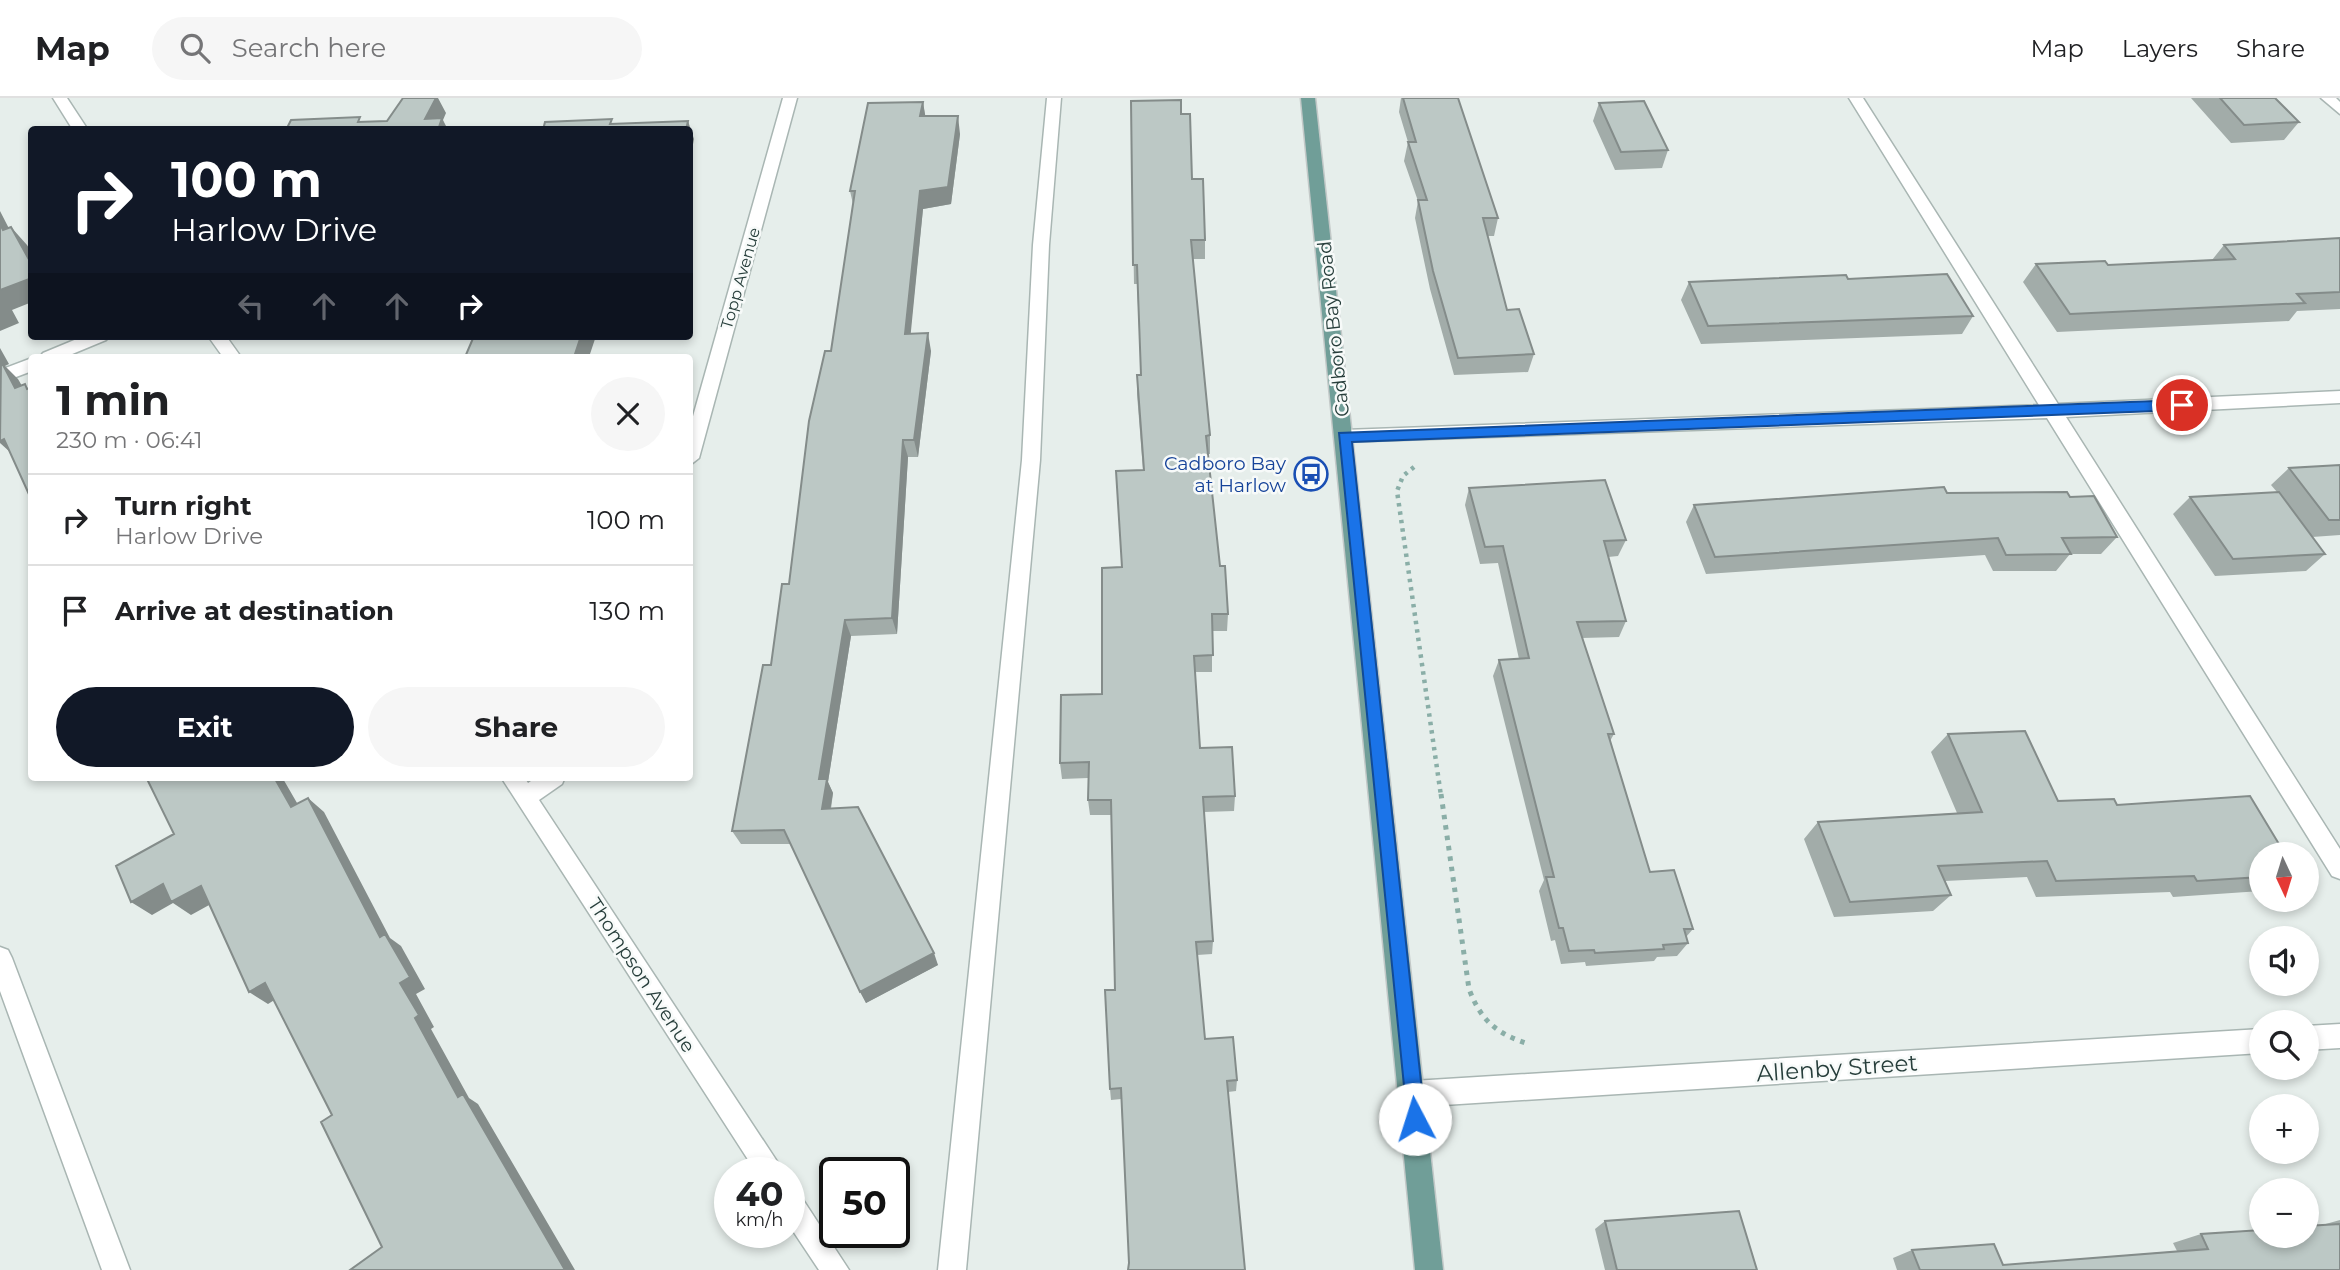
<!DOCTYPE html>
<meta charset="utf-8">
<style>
body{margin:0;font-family:Montserrat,sans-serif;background:#f6f6f6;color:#202124;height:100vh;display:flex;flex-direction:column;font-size:26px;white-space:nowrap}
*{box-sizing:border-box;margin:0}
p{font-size:23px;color:#757577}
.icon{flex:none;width:38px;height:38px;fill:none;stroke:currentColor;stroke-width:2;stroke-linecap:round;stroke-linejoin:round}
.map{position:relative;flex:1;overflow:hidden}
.sheet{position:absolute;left:28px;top:256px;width:665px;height:427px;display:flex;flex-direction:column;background:#fff;border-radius:7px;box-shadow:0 4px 10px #0003}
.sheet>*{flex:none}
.guide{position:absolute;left:28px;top:28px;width:665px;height:214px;border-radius:7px;box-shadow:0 4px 10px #0003;background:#111827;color:#fff;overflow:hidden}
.needle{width:46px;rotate:176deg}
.tools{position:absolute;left:2249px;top:744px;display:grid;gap:14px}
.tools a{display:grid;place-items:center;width:70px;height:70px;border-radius:50%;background:#fff;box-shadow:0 4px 10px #0003;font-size:35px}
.speed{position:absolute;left:714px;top:1059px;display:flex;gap:14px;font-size:35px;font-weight:700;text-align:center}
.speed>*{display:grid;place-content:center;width:91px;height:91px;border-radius:50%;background:#fff;box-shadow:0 4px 10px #0003;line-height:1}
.speed small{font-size:18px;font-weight:400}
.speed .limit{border:4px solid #111;border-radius:10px;background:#fff;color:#111}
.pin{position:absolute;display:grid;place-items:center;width:60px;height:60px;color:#fff;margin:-30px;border:4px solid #fff;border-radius:50%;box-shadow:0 2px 7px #0007}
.me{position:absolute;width:77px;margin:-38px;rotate:355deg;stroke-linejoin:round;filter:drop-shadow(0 0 5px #0008)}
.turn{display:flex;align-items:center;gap:24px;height:147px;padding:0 28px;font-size:32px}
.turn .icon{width:91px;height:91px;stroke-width:2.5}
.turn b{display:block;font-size:49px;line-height:60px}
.lanes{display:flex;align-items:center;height:66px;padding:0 28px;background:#0003;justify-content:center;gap:35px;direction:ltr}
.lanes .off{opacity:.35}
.round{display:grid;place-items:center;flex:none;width:74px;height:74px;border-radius:37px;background:#f6f6f6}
.summary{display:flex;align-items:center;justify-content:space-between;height:119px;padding:0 28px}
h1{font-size:42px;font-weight:700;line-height:52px}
.action{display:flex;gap:14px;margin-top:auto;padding:14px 28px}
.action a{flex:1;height:80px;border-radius:42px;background:#111827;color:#fff;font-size:28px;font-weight:700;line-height:80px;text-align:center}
.action a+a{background:#f6f6f6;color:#202124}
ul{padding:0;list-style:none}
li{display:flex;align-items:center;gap:21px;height:91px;padding:0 28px;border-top:2px solid #e0e0e0}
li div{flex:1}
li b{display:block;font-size:26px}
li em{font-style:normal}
header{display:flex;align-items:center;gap:42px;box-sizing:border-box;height:98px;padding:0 35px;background:#fff;border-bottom:2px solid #e0e0e0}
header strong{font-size:33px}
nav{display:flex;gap:38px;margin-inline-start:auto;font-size:24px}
.search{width:490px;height:63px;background:#f6f6f6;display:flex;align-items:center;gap:18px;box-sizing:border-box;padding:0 24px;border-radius:38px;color:#757577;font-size:26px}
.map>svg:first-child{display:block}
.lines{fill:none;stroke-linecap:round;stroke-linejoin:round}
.minor-casing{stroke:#a9b6b3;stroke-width:3}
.major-casing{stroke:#c3c9c8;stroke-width:3}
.path-far1{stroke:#8aaea7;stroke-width:4.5;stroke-dasharray:3.5 5;stroke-linecap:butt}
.path{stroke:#8aaea7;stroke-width:5;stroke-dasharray:4.5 6;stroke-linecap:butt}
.minor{fill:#fff;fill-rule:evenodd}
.major{fill:#709e98;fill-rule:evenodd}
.wall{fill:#a2aca9}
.shaded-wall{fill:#848c8a}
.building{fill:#bcc8c5;stroke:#848c8a;stroke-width:2}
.route{fill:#1a73e8;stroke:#114b97;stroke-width:2}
.labels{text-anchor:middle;stroke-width:5;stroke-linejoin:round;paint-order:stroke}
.far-street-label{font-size:16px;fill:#273e3b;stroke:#f7faf9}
.street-label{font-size:19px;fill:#273e3b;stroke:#f7faf9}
.transit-label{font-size:19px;fill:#164399;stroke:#f7faf9;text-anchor:end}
.near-street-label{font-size:23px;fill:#273e3b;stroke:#f7faf9}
</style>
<header>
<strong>Map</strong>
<div class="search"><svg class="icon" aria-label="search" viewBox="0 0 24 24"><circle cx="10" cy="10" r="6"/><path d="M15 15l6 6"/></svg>Search here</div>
<nav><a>Map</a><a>Layers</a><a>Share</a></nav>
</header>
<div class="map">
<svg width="2340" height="1172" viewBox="0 0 2340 1172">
<rect width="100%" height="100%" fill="#e6eeeb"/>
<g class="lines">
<defs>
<path id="minor" d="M53,0h14l21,32h-15z
M783,0h14l-98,360 -9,7v-38z
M1047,0h14l-12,147 -9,215 -74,810h-28l84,-810 11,-215z
M1849,0h14l195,306 282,-13v12l-274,14 274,432v30l-8,-3 -285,-458 -709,24 -3,-5 9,-7 695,-25z
M2321,0h15l4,4v12z
M84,238h25l-3,4 -41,17h-25l3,-4z
M208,238h18l15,21h-18z
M32,260v13l-32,12v-13z
M501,679h23l4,6 9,-6h28l-3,7 -23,16 245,372h-28z
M0,849l8,3 4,8 118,312h-28l-102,-279z
M2340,926v24l-34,2v-24z
M2261,931v24l-848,54 -9,-4 -4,-9 4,-9 9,-4z
M789,1090l9,4 51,78h-30l-30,-45z"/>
<path id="major" d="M1301,0h14l128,1172h-28z"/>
</defs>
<use href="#minor" class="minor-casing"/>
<use href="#major" class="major-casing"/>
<path class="path-far1" d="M1414,369l-11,9 -6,15 44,305"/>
<path class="path" d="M1441,696l28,195c12,32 28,45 60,55"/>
<use href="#minor" class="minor"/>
<use href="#major" class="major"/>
</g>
<path class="wall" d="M1401,0h2l95,120 -4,18h-6l19,74 27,44 -6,18 -74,3 -24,-86 -15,-71 3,-17 -14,-40 4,-19 -9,-30z
M2191,0h84l24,24 -15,18 -53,3z
M1131,3l50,13 11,65 13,61v19h-12l17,176v19h-2l12,112 8,48 -1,17h-15v41h-17l5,76 35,48 -1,15 -30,1 9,129 -1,13 -15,1 8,84 32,41 -1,11 -8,1 -99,171 -8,-164 -10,1 -1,-11 5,-99 -4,-175h-21l-2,-15v-22l-26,1 -2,-16 42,-69 20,-127 21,-97 -6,-76v-19h4l-4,-91h-3z
M923,4l2,14 35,18 -9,70 -28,5 -13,125 21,17 -13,106h-10l-11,177 -46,2 -23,146 5,11 -2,16 107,156 -72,38 -75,-159h-50l-9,-13 57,-247 42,-233 22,-147 -3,-13z
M1599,5l69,47 -6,18 -47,2 -22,-49z
M2340,140v71l-43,2 -8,10 -232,11 -34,-50 13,-18 72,1 104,-5 12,-15z
M1848,181l125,37 -11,18 -261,10 -20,-44 8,-18z
M2340,367v70l-28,2 13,17 -19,17 -91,5 -42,-62 17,-17 87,-5 -6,-7 18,-17z
M1469,390l157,52 -8,16 -10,1 18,64 -7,16 -37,1 32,96 -4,7 40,131 43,57 -7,8 2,6 -11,13 -20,1 -3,4 -68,5 -1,-4 -24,2 -6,-24 -4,1 -12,-50 5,-11 -51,-204 6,-16 20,-1 -21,-96 -18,1 -15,-59z
M1947,395l123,4 47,40 -16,17h-31l-14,17h-63l-8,-16 -279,19 -20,-52 8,-17z
M1948,636l110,67 59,4 144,49v37l-88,6 -3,-5 -134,5 -9,-20 -82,4 6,14 -18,16 -99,6 -30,-78 14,-17 139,-9 -26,-61z
M2340,1122v50h-443l-4,-12 19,-8 91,15 174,-14 -4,-8 28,-9 121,-9z
M1605,1123l152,49h-152l-10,-41z"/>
<path class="shaded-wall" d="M436,0h2l8,15 -3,7 5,10h-17l-6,-11z
M923,4l3,18 -6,-4z
M958,18l2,18 -9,70 -28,5 -14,142 -4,-17 15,-143z
M688,23l6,18 -4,21v-30h-4z
M0,113l19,37 -16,-18 -3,-6z
M11,129l16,18 5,8v12z
M32,180v24l-20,8 7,13 -19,8v-41z
M928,235l3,18 -13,106 -4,-17z
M581,238h15l-7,21h-15z
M0,250l9,16 -4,2 13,13 14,24 -17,-15 -15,-20z
M0,338l4,3 7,13h-1l-10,-9z
M903,342l5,17 -11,177 -5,-16z
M845,522l6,16 -23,146 5,11 -5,30 -6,-14 -3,-30z
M274,679h8l26,45 -17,-15z
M308,700l16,14 66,126 11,8 24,43 -9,5 18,33 -3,2 38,69 9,6 97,166h-10l-107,-173 -43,-79 -35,-81z
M163,786l38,2 19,13 -29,16 -18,-12 -21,12 -21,-13z
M934,855l4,12 -72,38 -6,-11z
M265,885l19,11 -16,10 -19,-12z"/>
<path class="building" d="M403,0h33l-11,21 17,-1 -4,12h-152l5,-10 69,-3 -2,5 29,-1z
M1403,0h55l40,120h-15l24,92 12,-1 15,45 -76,4 -25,-87 -15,-71h9l-19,-58h8z
M2220,0h55l24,24 -55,3z
M1181,2v14h9l2,65h11l2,61h-14l19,195 -4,1 14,130h5l3,48h-16l1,41 -19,1 6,92 32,-1 3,49 -32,1 10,144 -17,1 9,97 28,-2 4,43 -10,1 18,189h-117l1,-7 -8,-175 -11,1 -5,-99h10l-4,-190h-23l1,-38 -29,1 1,-68 41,-1v-126l20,-1 -6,-96 28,-1 -7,-95h4l-4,-110h-4l-2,-164z
M1644,3l24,49 -47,2 -22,-49z
M923,4l-3,14h38l-10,71 -28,4 -15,143 23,-1 -14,107h-11l-11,178 -47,2 -26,159h8l-5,30 36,-2 76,146 -74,39 -76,-162 -52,1 31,-166h8l11,-81h7l20,-163 16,-70h6l24,-160h-5l18,-88z
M612,21l-2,5 78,-3 -2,9h-143l2,-8z
M0,126l3,6 8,-3 21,38v13l-32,12z
M2340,140v54l-43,2 8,9 -235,11 -34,-50 69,-3 3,4 127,-6 -11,-14z
M1947,176l26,42 -265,10 -19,-44 157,-7 2,4z
M474,238h107l-7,21h-109z
M1,263l14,27 10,-4 2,5 5,-2v114l-28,-62 -4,2z
M2340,367v55h-11l-40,-52z
M1605,382l21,60 -22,1 22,80 -49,1 37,112h-6l42,138 24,-2 19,59h-9l4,14 -25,2 1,4 -69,4 -1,-3 -25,1 -6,-23h-4l-13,-51h8l-55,-217 30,-2 -26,-112 -18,1 -16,-59z
M1944,389l3,6 120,-1 3,5 24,-1 23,41 -55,1 9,16 -65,1 -8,-17 -283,19 -21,-52z
M2279,394l46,62 -92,5 -43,-62z
M2025,633l33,70 56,-2 3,6 133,-9 35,58h-24v23l-64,4 -3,-5 -138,5 -9,-20 -109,5 13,29 -101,7 -32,-80 164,-10 -34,-78z
M146,679h128l17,30 17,-9 72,139 5,-3 25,43 -10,6 19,32 -4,3 43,79 5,-3 102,176h-215l32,-23 -61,-125 11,-7 -67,-132 -16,9 -48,-106 -30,16 -8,-18 -32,18 -15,-36 58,-32z
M1739,1113l18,59h-140l-12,-49z
M2340,1126v46h-420l-8,-20 82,-6 9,21 205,-16 -7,-15 60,-4v6h45v-10z"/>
<path class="route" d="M2182,302l7,5 -7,5 -830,32 73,677 -3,7 -7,3 -7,-3 -69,-693z"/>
<defs>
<symbol id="bus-ring" viewBox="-11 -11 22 22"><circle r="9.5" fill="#f7faf9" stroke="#1a4fb4" stroke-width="1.5"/><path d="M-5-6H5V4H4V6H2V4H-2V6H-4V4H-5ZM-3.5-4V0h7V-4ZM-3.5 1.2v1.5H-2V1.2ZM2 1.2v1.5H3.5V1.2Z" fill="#1a4fb4"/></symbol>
</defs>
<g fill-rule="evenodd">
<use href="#bus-ring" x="1292" y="357" width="38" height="38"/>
</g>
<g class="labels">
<g class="far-street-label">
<text transform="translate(740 180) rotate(-74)" y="6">Topp Avenue</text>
</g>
<g class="street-label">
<text transform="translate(1333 231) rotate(-96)" y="7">Cadboro Bay Road</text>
<text transform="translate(642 877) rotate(57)" y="7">Thompson Avenue</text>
</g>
<g class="transit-label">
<text x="1286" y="372">Cadboro Bay<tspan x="1286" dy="22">at Harlow</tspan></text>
</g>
<g class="near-street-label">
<text transform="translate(1837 970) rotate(-4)" y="8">Allenby Street</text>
</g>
</g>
</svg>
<div class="tools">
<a><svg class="needle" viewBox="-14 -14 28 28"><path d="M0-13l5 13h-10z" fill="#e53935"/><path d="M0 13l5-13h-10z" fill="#757577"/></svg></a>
<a><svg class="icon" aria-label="sound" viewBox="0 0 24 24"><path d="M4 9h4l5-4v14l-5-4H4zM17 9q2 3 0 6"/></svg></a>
<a><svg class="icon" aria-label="search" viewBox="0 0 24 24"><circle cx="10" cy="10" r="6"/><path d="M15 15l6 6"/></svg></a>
<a>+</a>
<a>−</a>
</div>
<div class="speed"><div>40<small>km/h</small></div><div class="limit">50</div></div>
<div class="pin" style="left:2182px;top:307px;background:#d93025"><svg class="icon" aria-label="arrive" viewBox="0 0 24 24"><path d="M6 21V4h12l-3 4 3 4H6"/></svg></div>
<svg class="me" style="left:1415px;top:1021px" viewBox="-20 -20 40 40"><circle r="19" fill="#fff"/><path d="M0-13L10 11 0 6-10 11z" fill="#1a73e8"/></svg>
<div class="guide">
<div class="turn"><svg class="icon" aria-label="right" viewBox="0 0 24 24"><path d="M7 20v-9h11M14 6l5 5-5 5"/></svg><div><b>100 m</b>Harlow Drive</div></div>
<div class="lanes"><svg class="icon off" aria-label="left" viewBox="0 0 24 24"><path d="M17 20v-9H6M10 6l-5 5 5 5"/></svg><svg class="icon off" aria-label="ahead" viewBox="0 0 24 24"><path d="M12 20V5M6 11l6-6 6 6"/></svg><svg class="icon off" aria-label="ahead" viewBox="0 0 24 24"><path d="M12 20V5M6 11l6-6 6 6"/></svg><svg class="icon" aria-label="right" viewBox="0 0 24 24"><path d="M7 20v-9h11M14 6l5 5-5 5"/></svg></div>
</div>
<section class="sheet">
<div class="summary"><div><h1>1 min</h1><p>230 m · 06:41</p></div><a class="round"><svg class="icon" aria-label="close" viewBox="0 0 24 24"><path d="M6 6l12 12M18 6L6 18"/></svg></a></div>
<ul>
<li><svg class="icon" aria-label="right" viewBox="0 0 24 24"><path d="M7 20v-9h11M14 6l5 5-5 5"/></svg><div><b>Turn right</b><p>Harlow Drive</p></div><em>100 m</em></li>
<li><svg class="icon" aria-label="arrive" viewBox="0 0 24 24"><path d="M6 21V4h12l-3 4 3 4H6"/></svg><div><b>Arrive at destination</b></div><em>130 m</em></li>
</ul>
<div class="action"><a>Exit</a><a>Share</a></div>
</section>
</div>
